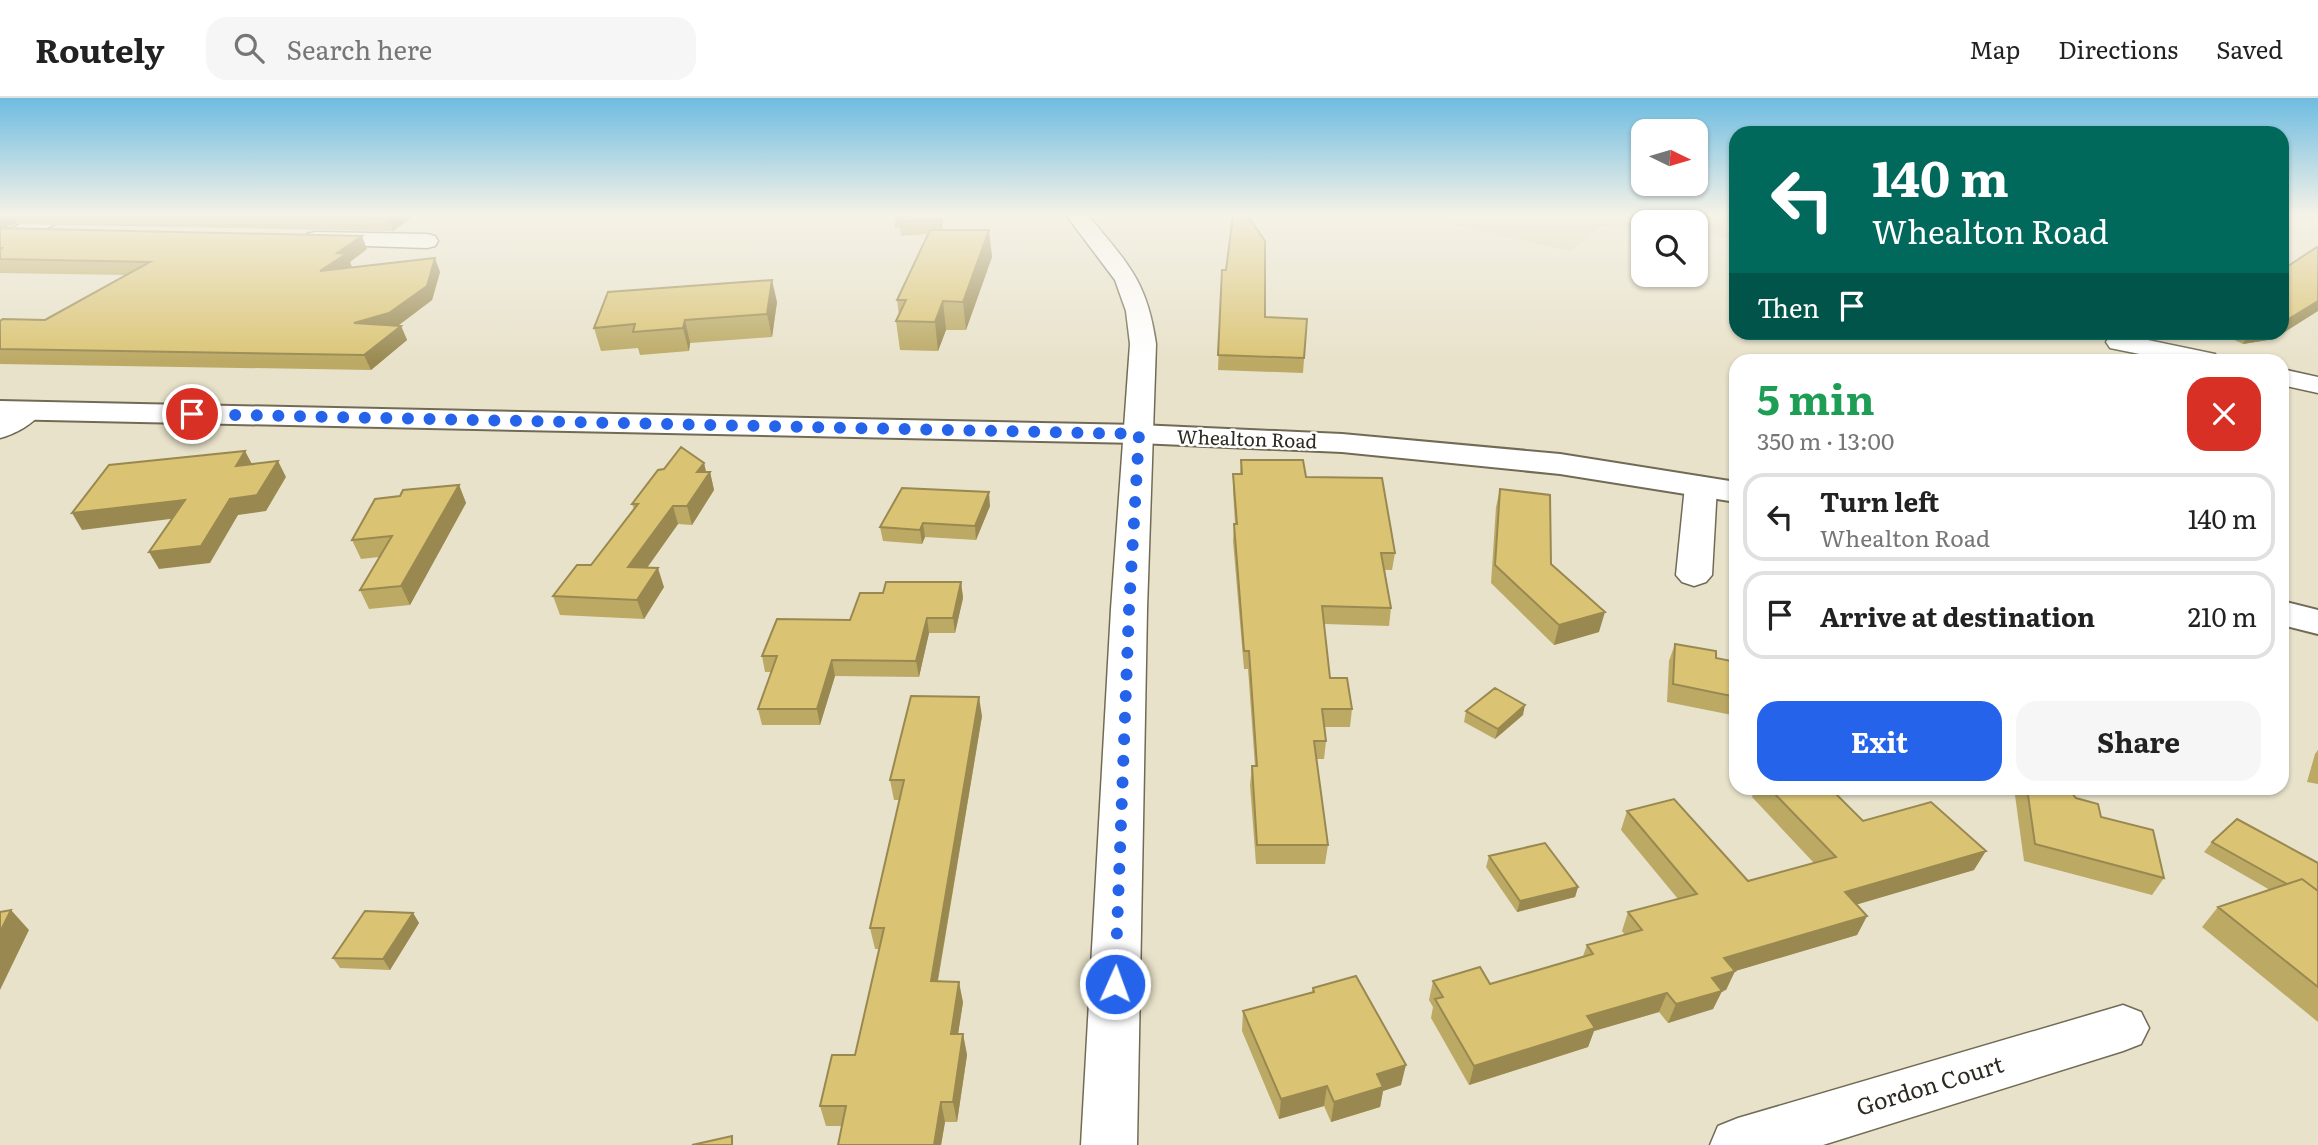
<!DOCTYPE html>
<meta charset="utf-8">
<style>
body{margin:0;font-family:Literata,serif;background:#f6f6f6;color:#222;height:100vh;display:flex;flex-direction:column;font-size:26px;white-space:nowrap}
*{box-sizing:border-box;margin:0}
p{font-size:23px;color:#767676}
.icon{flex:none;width:38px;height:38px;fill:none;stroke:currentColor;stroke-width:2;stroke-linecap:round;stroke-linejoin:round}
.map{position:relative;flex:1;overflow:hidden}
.sheet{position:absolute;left:1729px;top:256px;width:560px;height:441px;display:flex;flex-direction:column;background:#fff;border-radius:21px;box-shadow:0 2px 5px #0004}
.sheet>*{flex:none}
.top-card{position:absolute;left:1729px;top:28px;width:560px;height:214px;border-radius:21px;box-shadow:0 2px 5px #0004;background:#00695c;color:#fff;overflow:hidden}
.needle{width:46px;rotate:95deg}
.controls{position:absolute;left:1631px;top:21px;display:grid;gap:14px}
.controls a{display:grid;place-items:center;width:77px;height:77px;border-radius:14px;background:#fff;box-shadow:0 2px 5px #0004;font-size:35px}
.pin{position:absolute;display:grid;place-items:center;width:60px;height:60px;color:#fff;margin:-30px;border:4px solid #fff;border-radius:50%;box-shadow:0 2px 7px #0007}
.me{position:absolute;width:77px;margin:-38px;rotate:2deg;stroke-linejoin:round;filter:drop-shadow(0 0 5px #0008)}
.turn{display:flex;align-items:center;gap:24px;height:147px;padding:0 28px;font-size:32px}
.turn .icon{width:91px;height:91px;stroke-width:2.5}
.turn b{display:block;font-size:49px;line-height:60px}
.then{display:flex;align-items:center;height:66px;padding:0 28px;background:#0003;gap:14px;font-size:26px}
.round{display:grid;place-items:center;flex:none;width:74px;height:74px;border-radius:21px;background:#f6f6f6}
.head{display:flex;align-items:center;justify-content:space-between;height:119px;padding:0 28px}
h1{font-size:42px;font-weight:700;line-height:52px;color:#1e9e55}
.cta{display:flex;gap:14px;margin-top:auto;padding:14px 28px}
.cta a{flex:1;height:80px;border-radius:21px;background:#2563eb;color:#fff;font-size:28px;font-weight:700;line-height:80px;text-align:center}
.cta a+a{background:#f6f6f6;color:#222}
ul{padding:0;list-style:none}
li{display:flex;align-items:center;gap:21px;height:88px;margin:0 14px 10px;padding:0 14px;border:4px solid #e0e0e0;border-radius:21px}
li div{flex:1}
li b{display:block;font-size:26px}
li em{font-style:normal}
header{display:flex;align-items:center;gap:42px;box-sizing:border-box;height:98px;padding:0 35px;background:#fff;border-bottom:2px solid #e0e0e0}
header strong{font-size:33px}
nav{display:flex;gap:38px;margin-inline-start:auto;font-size:24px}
.search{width:490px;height:63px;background:#f6f6f6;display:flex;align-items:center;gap:18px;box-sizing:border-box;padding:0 24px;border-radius:21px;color:#767676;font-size:26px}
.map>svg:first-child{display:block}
.built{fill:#ded6b6}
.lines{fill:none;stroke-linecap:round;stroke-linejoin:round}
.street-casing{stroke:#716b56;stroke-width:3}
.secondary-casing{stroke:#716b56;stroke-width:4}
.street{fill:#fff;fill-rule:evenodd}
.secondary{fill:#fff;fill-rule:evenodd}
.wall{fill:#bba964}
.shaded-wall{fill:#998951}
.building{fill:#dac474;stroke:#998951;stroke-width:2}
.route{stroke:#2563eb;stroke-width:12;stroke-dasharray:0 21.6}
.labels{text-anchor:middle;stroke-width:5;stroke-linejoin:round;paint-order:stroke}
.street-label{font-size:19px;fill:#2c2a21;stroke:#fff}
.near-street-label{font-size:23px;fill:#2c2a21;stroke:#fff}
</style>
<header>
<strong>Routely</strong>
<div class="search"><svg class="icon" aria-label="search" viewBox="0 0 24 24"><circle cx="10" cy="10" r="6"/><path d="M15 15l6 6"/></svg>Search here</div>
<nav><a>Map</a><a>Directions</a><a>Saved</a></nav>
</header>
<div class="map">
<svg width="2318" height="1047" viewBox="0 0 2318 1047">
<rect width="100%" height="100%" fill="#e8e2ca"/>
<path class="built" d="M1423,117h313v24l-40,-4v-13h-53v8l-41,-4 -32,25 -100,-22z"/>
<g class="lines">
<defs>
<path id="street" d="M39,117h28l-3,5 -64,30v-16z
M1066,117h22c39,48 59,65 68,129l-9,265 -10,536h-56l30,-536 19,-265 -4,-33 -11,-31z
M315,134l112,2 8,2 3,5 -3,5 -8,2 -120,-4 -3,-5 3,-5z
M2119,236l96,20 3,6h-49l-59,-12 -4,-6 4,-6z
M2282,271l36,8v16l-36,-8z
M28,304l10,3 4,6c-8,13 -27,23 -42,27v-22l18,-11z
M1701,379l11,2 5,7 -5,89 -6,7 -12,4 -12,-4 -6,-7 9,-89 5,-7z
M2123,907l18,7 8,16 -8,16 -18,7 -300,94h-113l8,-19 20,-8z"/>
<path id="secondary" d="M0,303l1139,24 203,9 218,20 176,28v20l-176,-28 -218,-22 -203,-9 -1139,-24z
M2282,503l36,9v24l-36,-9z"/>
</defs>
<use href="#street" class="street-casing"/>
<use href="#secondary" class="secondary-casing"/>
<use href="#street" class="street"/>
<use href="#secondary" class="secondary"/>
</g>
<path class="wall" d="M0,117h415l-22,16 -376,-7 -9,2 -1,2 360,21 -17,13 2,5 88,5 -8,28 -33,25 2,1 6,14 -36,30 -371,-6v-43l45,-1 81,-45 -126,-2z
M894,117h49l-1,15h47l3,27 -26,73h-20l-8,21 -38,-1 -4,-29 3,-6 -2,-15 31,-66 -27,2 -1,-8h-5z
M1222,172l43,47 42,2 -4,54 -85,-3z
M777,204l-5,35 -82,6 -1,8 -49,4 -2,-7 -37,3 -7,-23z
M2217,234h65l-8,7 -31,5z
M1241,362l65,17 89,76 -3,17h-7l6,38 -2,18 -65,-2 6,54 22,31 -2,18h-25l1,14 -2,18h-8l12,86 -3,19h-69l-6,-79 2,-19h3l-7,-97h-4l-11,-128 1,-17h1l-2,-34v-16h7z
M704,365l2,9h4l4,18 -22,35 -14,-1 -31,44 17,19 -20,32 -84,-4 -7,-19 38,-31 43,-56 -2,-5 32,-35z
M459,387l7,18 -56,102 -41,4 -9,-19 19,-33 -18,2 -9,-19 48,-44z
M1500,391l51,75 48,68 -45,13 -63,-62 5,-76z
M990,408l-14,34 -51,-3 -3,7 -39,-3 -3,-14z
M961,484l2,16 -8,35h-26l-10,44 -84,-1 -15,49h-58l-4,-16 13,-37h-6l-3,-16 88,-36 33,-27z
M1675,546l41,14 20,4v58l-4,-5 -65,-13 2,-41z
M1466,613l57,4 -28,24 -31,-17z
M982,618l-44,265 25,21 -5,32h5l4,21 -10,67h-12l-4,23h-103l4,-19h-16l-6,-20 35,-51 24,-106h-4l-5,-21 30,-128h-6l-4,-20z
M2318,652v34l-11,-2 8,-28z
M1756,690h13l94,33 111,49 -117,34 10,12 -10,19 -122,36 -9,19 -4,1 -9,18 -45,14 -9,-11 -65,19 -6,16 -119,38 -38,-67 2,-11 -4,-7 4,-19 57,3 93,-28 4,-11 38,-10 -3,-4 6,-19 50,-13 -57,-69 6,-19 121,70 66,-18 -62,-66z
M2014,690h54l8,10 25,19 63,61 -12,17 -128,-34z
M2212,744l106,21v159l-116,-95 16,-20 52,-17 -66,-38z
M1489,758l89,31 -3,10 -58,15 -31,-45z
M413,815l6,10 -29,47 -50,-2 -7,-10z
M1313,890l88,97 -18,6 -3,16 -49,15 -7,-16 -45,13 -37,-88 1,-20 69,-19z"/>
<path class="shaded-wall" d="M0,117h12l5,9 -9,2 -4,7 -4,-7z
M391,117h24l-22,16 -5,-13z
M940,117h3l-1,19 -2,-14z
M989,132l3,27 -26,73 -3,-28z
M362,138l5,13 -17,13 2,6 -32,3 17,-18z
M435,160l5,14 -8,28 -37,28 -41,-5z
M772,182l5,22 -5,35 -5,-23z
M943,203l3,29 -8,21 -3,-29z
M2318,203v10l-44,28 -31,5 7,-12h32v-9z
M685,222l5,23 -1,8 -6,-23z
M401,228l6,14 -36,30 -7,-15z
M245,353l8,15h-17z
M278,363l8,16 -20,34 -28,4 -28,48 -51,6 -10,-17 81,-53z
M704,365l3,13 3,-4 4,18 -22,35 -5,-19 10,-34z
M459,387l7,18 -56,102 -9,-19z
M989,394l1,14 -14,34 -1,-14z
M185,402l9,16 -112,14 -10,-17z
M673,408l5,18 -44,62 -6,-19z
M923,425l2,14 -3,7 -2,-14z
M658,470l6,19 -20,32 -7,-19z
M961,484l2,16 -8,35 -2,-15z
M1605,514l-6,20 -45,13 5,-20z
M927,520l2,15 -10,44 -3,-16z
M832,562l3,16 -15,49 -3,-16z
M979,599l3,19 -48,286 -3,-21z
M1525,607l-2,10 -28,24 3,-10z
M1986,753l-12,19 -139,41 10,-19z
M1578,789l-3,10 -58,15 3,-11z
M11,812l18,20 -29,60v-58z
M413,815l6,10 -29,47 -7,-11z
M1867,818l-10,19 -135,40 13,-4 -9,19 -4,1 -9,18 -45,14 8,-19 36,-26 12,-20z
M959,884l4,20 -8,52 -4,-20z
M1667,895l-8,19 -65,19 -6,16 -119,38 5,-19 113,-50z
M963,936l4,21 -10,67 -4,-20z
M1406,967l-5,20 -18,6 -3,16 -49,15 3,-20 43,-28z
M1327,988l-3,20 -45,13 2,-20z
M941,1004l4,20 -4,23h-7z"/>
<path class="building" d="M253,117h138l-3,3z
M900,117h40v5l-41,1z
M1233,117h14l18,26v76l42,2 -3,39 -86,-3 4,-85h4z
M0,128l1,2 361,8 -25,17 9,1 -26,17 115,-13 -8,28 -38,27 -35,10 47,3 -37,29 -364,-6v-28l3,-2 42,1 105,-58 -150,-3v-9l2,-2h-2z
M930,132h59l-26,72 -20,-1 -8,21 -39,-1 10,-21h-9z
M2317,149h1v54l-36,22v-53z
M772,182l-5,34 -82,6 -2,8 -50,4 2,-8 -41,4 14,-36z
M681,349l23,16 -7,9h13l-23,34h-14l-45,61 30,1 -21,32 -84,-4 24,-31h14l47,-61h-6l26,-34 6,-1z
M245,353l-9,15 42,-5 -21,34 -27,4 -29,47 -52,6 36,-52 -113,13 37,-48z
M1241,362h62l3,17 76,1 13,75h-14l10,55 -69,-2 8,72h17l5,31h-30l4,32h-12l14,104h-71l-5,-79h5l-8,-115h-5l-10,-127h3l-4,-50h9z
M459,387l-58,101 -41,4 32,-54 -40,4 23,-41 25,-3 3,-6z
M902,390l87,4 -14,34 -52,-3 -3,7 -40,-3z
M1500,391l50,6 1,69 54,48 -46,13 -64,-60z
M886,484h75l-8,36h-26l-11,43 -84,-1 -15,49h-59l19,-53h-15l15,-37 73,1 10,-27h23z
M1675,546l41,7v7l20,4v35l-63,-13z
M1495,590l30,17 -27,24 -32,-18z
M911,598l68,1 -48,284 28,1 -8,52h12l-10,68h-12l-7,43h-96l8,-39h-26l12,-51h23l29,-127h-14l34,-148h-14z
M1769,690h61l33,33 68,-19 55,49 -141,41 22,24 -143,42 11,13 -23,7 10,13 -46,13 -9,-11 -80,23 8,12 -121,38 -39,-67 8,-2 -10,-16 47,-14 10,17 103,-30 -6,-9 55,-15 -14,-18 69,-18 -70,-83 47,-12 74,82 88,-24z
M2027,690h41l8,10 22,6 3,13 52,13 11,48 -129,-34z
M2237,721l81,44v28l-16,-12 -15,5 -75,-42z
M1545,745l33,44 -58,14 -31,-45z
M2302,781l16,12v96l-100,-80z
M11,812l-11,22v-20z
M365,813l48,2 -30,46 -50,-1z
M1356,878l50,89 -29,9 6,13 -49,15 -7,-16 -46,13 -38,-88 71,-19 -1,-4z
M732,1038v9h-40z"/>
<linearGradient id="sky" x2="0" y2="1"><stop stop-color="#6dbce1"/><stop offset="0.44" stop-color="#f5f2e7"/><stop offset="1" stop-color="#f5f2e7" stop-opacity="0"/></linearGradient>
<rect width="2318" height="264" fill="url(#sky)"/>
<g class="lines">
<path class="route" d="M192,316l947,20 -10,175 -14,375"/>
</g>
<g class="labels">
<g class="street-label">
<text transform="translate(1247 341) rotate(2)" y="7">Whealton Road</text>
</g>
<g class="near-street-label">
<text transform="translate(1930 988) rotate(-17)" y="8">Gordon Court</text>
</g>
</g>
</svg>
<div class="controls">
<a><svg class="needle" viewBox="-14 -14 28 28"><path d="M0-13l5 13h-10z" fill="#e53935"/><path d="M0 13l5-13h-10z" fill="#767676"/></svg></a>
<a><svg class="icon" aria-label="search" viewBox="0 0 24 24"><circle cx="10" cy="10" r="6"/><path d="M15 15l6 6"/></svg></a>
</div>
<div class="pin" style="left:192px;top:316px;background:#d93025"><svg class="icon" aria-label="arrive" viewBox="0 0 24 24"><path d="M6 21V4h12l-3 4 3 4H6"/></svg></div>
<svg class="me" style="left:1115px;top:886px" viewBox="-20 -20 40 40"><circle r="17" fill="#2563eb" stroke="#fff" stroke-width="3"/><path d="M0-11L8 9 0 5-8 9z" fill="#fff"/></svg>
<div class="top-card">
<div class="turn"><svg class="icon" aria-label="left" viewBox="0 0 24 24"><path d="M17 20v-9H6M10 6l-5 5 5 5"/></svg><div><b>140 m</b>Whealton Road</div></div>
<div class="then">Then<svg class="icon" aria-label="arrive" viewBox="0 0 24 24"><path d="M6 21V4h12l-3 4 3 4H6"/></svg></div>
</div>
<section class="sheet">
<div class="head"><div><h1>5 min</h1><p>350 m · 13:00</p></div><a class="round" style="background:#d93025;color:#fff"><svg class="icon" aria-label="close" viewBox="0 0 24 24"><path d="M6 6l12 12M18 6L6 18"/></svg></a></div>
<ul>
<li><svg class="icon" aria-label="left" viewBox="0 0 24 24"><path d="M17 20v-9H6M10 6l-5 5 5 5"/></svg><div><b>Turn left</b><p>Whealton Road</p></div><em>140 m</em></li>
<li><svg class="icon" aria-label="arrive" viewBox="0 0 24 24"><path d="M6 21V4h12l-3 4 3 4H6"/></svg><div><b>Arrive at destination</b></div><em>210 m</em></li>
</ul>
<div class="cta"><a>Exit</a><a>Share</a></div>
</section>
</div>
